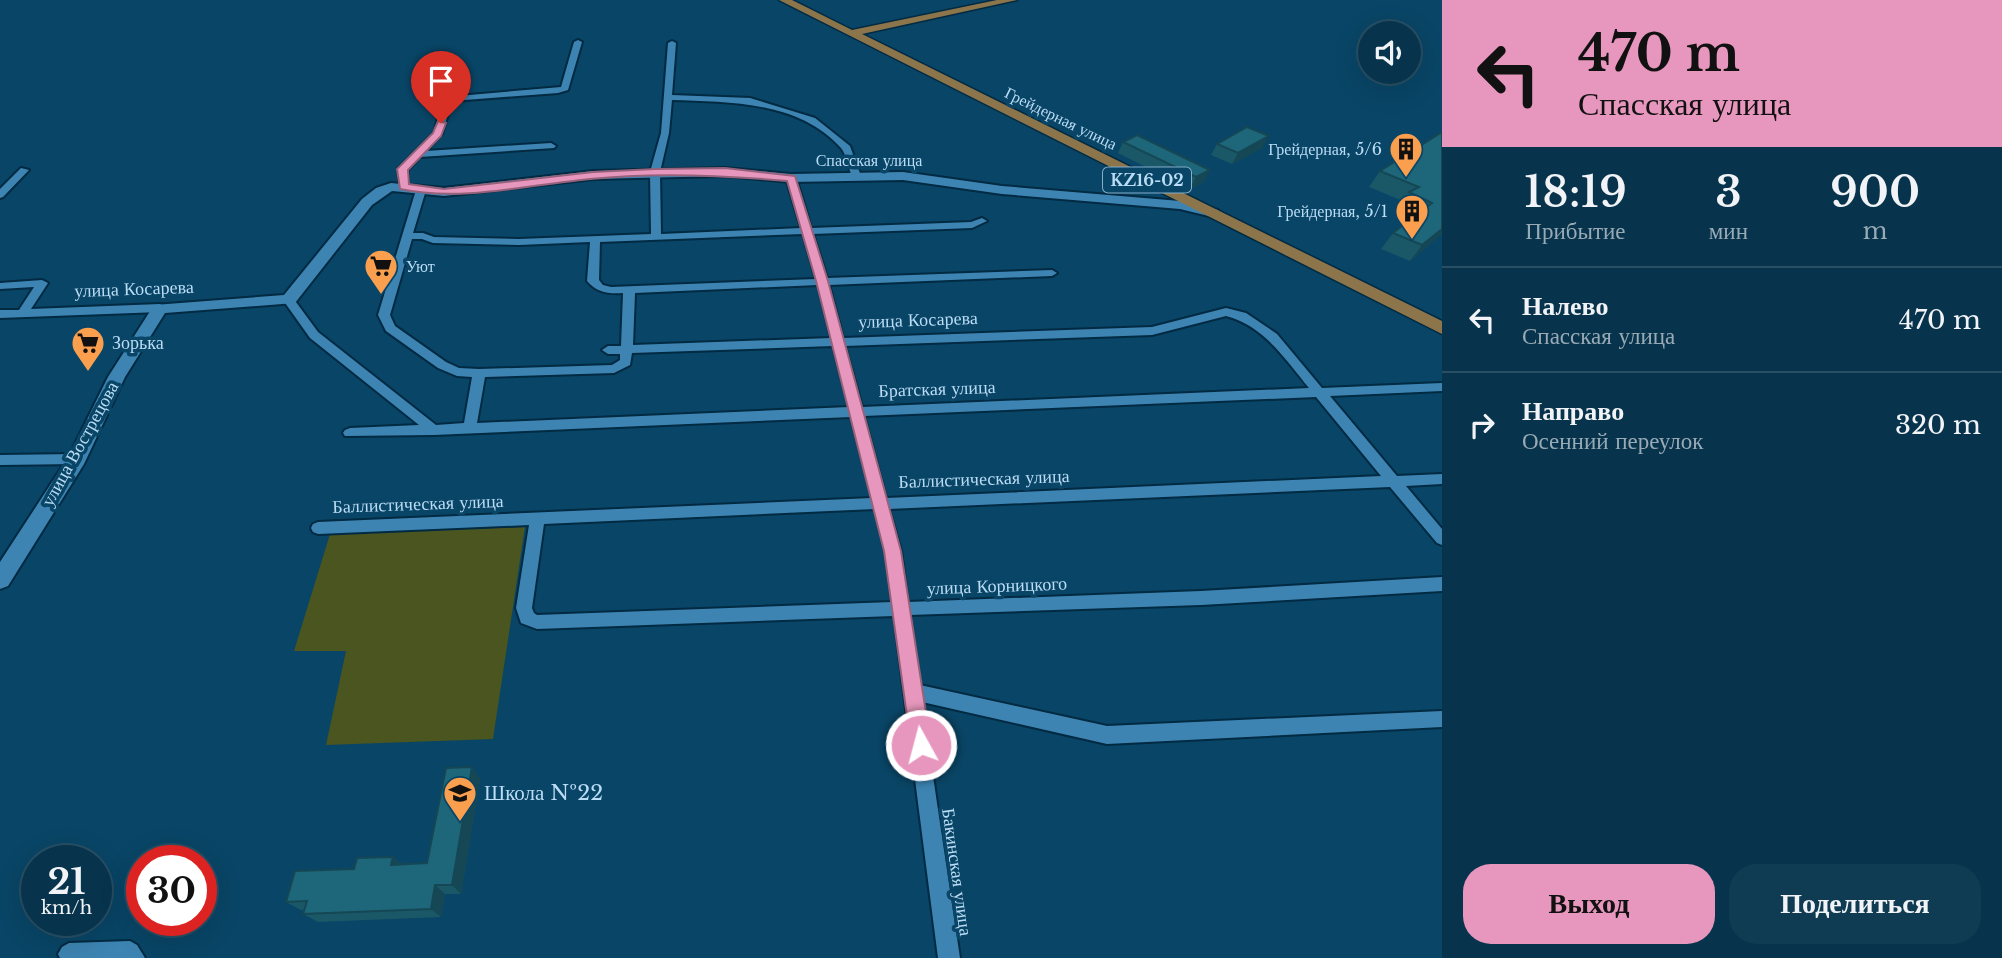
<!DOCTYPE html>
<html lang="ru">
<meta charset="utf-8">
<style>
body{margin:0;font-family:"Libre Baskerville",serif;background:#103c53;color:#f1f3f6;height:100vh;display:flex;flex-direction:column;font-size:26px;white-space:nowrap}
*{box-sizing:border-box;margin:0}
p{font-size:23px;color:#98aab5}
.icon{flex:none;width:38px;height:38px;fill:none;stroke:currentColor;stroke-width:2;stroke-linecap:round;stroke-linejoin:round}
.map{position:relative;flex:1;overflow:hidden}
.sheet{display:flex;flex-direction:column;background:#07344c;width:560px}
.sheet>*{flex:none}
.banner{background:#e797bd;color:#111;overflow:hidden}
.controls{position:absolute;left:1358px;top:21px;display:grid;gap:14px}
.controls a{display:grid;place-items:center;width:63px;height:63px;border-radius:50%;background:#07344c;box-shadow:0 7px 28px #0002,0 0 0 2px #284f64;font-size:35px}
.speed{position:absolute;left:21px;top:845px;display:flex;gap:14px;font-size:35px;font-weight:700;text-align:center}
.speed>*{display:grid;place-content:center;width:91px;height:91px;border-radius:50%;background:#07344c;box-shadow:0 7px 28px #0002,0 0 0 2px #284f64;line-height:1}
.speed small{font-size:18px;font-weight:400}
.speed .limit{border:10px solid #d22;background:#fff;color:#111}
.pin{position:absolute;display:grid;place-items:center;width:60px;height:60px;color:#fff;margin:-72px -30px;border-radius:50% 50% 50% 0;rotate:-45deg;box-shadow:0 0 7px #0007}
.pin .icon{rotate:45deg}
.me{position:absolute;width:77px;margin:-38px;rotate:353deg;stroke-linejoin:round;filter:drop-shadow(0 0 5px #0008)}
.turn{display:flex;align-items:center;gap:24px;height:147px;padding:0 21px;font-size:32px}
.turn .icon{width:91px;height:91px;stroke-width:2.5}
.turn b{display:block;font-size:49px;line-height:60px}
.eta{display:flex;justify-content:space-evenly;align-items:center;height:119px;text-align:center}
.eta b{font-size:42px;font-weight:600;line-height:49px}
.button{display:flex;gap:14px;margin-top:auto;padding:14px 21px}
.button a{flex:1;height:80px;border-radius:28px;background:#e797bd;color:#111;font-size:28px;font-weight:600;line-height:80px;text-align:center}
.button a+a{background:#103c53;color:#f1f3f6}
ul{padding:0;list-style:none}
li{display:flex;align-items:center;gap:21px;height:105px;padding:0 21px;border-top:2px solid #284f64}
li div{flex:1}
li b{display:block;font-size:26px}
li em{font-style:normal}
main{display:flex;flex:1;min-height:0}
.map>svg:first-child{display:block}
.green{fill:#4a551f}
.lines{fill:none;stroke-linecap:round;stroke-linejoin:round}
.street-casing{stroke:#022a42;stroke-width:4}
.secondary-casing{stroke:#022a42;stroke-width:4}
.primary-casing{stroke:#022a42;stroke-width:3}
.street{fill:#3d84b2;fill-rule:evenodd}
.secondary{fill:#3d84b2;fill-rule:evenodd}
.primary{fill:#8c754b;fill-rule:evenodd}
.wall{fill:#1a5868}
.shaded-wall{fill:#154755}
.building{fill:#1e6679;stroke:#154755;stroke-width:2}
.route{fill:#e797bd;stroke:#96627b;stroke-width:2}
.labels{text-anchor:middle;stroke-width:7;stroke-linejoin:round;paint-order:stroke}
.far-street-label{font-size:16px;fill:#badcf5;stroke:#094566}
.far-poi-label{font-size:16px;fill:#badcf5;stroke:#094566;text-anchor:end}
.shield{fill:#094566;stroke:#85afca;stroke-width:2}
.shield-label{font-size:16px;font-weight:bold;fill:#badcf5}
.street-label{font-size:18px;fill:#badcf5;stroke:#094566}
.poi-label{font-size:18px;fill:#badcf5;stroke:#094566;text-anchor:start}
.near-poi-label{font-size:21px;fill:#badcf5;stroke:#094566;text-anchor:start}
</style>
<main>
<div class="map">
<svg width="1442" height="958" viewBox="0 0 1442 958">
<rect width="100%" height="100%" fill="#094566"/>
<path class="green" d="M525,527l-32,212 -167,6 20,-94h-52l36,-117z"/>
<g class="lines">
<defs>
<path id="street" d="M578,40l4,2 -14,48 -10,3 -106,8 -10,33 -16,17 125,-8 5,3 -2,2 -134,9 -12,13v16l-8,2 -2,-19 36,-36 7,-25 5,-11 115,-10 13,-45z
M672,41l4,2 -4,52 78,3 65,20 35,28 11,30 -8,2c-5,-9 -6,-23 -12,-30 -42,-47 -112,-46 -169,-48l-3,33 -9,39 1,62 140,-6 -15,-50 5,-3 5,3 15,50 160,-6 11,-4 5,3 -15,7 -159,6 14,44 225,-8 5,3 -5,3 -223,9 14,53 309,-11 74,-19 20,5 31,21 45,54 120,-5v8l-112,5 67,80 45,-2v10l-36,2 36,43v16l-5,-2 -47,-56 -501,22 12,42 7,51 293,-11 241,-14v14l-241,14 -291,10 10,70 187,41 335,-15v16l-335,17 -185,-42 38,256h-22l-44,-342 -357,13 -16,-6 -5,-15 13,-83 -211,9 -5,-2 -2,-4 2,-4 5,-2 554,-24 -21,-81 -417,18 -89,1 -2,-3 2,-3 5,-2 69,-3 -109,-87 -27,-38 2,-2h8l25,34 118,93 28,-2 8,-46 -15,-1 -19,-8 -52,-37 -8,-16 38,-125 5,-3 5,3 -13,43h10l11,4 85,2 132,-5 -1,-62 11,-39 7,-90zM803,234l13,45 -205,8 -8,-2 -4,-5 1,-38zM412,239h10l11,4 86,2 71,-3 -3,39c10,12 22,13 36,12l-2,53h-13l-6,4 6,4h12v6l-8,5 -133,4 -20,-1 -13,-6 -51,-36 -5,-11zM818,285l13,53 -198,7 2,-52zM1226,316c37,9 60,44 83,72l-447,19 -17,-61 307,-11zM833,346l16,61 -372,16 8,-46 129,-4 16,-8 2,-12zM1316,397l65,79 -495,22 -22,-82zM875,509l10,42 7,51 -355,13 -3,-2 -2,-5 12,-84z
M21,168l8,2 -26,27 -3,1v-9z
M42,280l6,3 -17,26 129,-5 6,4 -6,4 -160,6v-8h19l15,-23 -34,2v-6z
M77,454l7,5 -7,5 -77,1v-10z
M130,941l7,4 8,13h-85l-2,-4 4,-7 7,-4z"/>
<path id="secondary" d="M725,168l66,6 112,-2 99,14 178,15 38,9 2,3 -7,4 -33,-8 -178,-15 -99,-14 -112,2 -66,-6 -132,3 -149,17 -52,-5 -20,14 -77,98 -130,10 -40,64 -41,87 -76,122 -8,3v-27l69,-106 39,-79 46,-72 130,-10 78,-96 14,-11 15,-5 53,5 149,-17z"/>
<path id="primary" d="M779,0h13l60,30 145,-30h20l-155,34 580,287v13z"/>
</defs>
<use href="#street" class="street-casing"/>
<use href="#secondary" class="secondary-casing"/>
<use href="#primary" class="primary-casing"/>
<use href="#street" class="street"/>
<use href="#secondary" class="secondary"/>
<use href="#primary" class="primary"/>
</g>
<path class="wall" d="M1442,132v102l-32,27 -29,-12 12,-16 22,-17 -17,-8 5,-7 -34,-14 11,-16z
M1137,135l67,47 -14,7 -72,-36 5,-11z
M1217,144l45,4 -30,16 -21,-9z
M472,767l8,12 -19,115h-16l-4,23 -123,5 -15,-8 1,-4h-3l-15,-8 68,-33 39,-12 9,7 25,-1z"/>
<path class="shaded-wall" d="M1269,136l-7,12 -30,16 6,-11z
M1210,170l-6,12 -14,7 6,-12z
M1442,229v5l-32,27 12,-16z
M472,767l8,12 -19,115 -9,-9z
M393,857l11,9 -13,-1z
M435,885l10,9 -4,23 -10,-8z"/>
<path class="building" d="M1247,127l22,9 -31,17 -21,-9z
M1442,132v97l-20,16 -29,-12 39,-30 -23,-11 10,-5 -39,-16z
M1137,135l73,35 -14,7 -73,-35z
M472,767l-20,118h-17l-4,24 -128,5 4,-13 -21,1 9,-31 59,-2 3,-11 36,-1 -2,8 36,-2 19,-95z"/>
<path class="route" d="M438,121l8,2 -5,13 -33,34 1,14 35,5 149,-17 62,-3 70,-1 70,8 33,105 73,270 30,194 -3,7 -7,3 -7,-3 -3,-7 -27,-194 -68,-270 -29,-100c-66,-6 -132,-9 -197,-2 -63,6 -128,23 -190,10l-3,-20 36,-36z"/>
<defs>
<symbol id="building-pin" viewBox="-11 -11 22 30"><path d="M0 17L-7.5 6A9.5 9.5 0 1 1 7.5 6Z" fill="#fa9f4e" stroke="#094566"/><path d="M-4-6H4V6H1V3H-1V6H-4ZM-2.5-4.3h1.7v1.8h-1.7ZM.8-4.3h1.7v1.8H.8ZM-2.5-1h1.7V.8h-1.7ZM.8-1h1.7V.8H.8Z" fill="#111"/></symbol>
<symbol id="supermarket-pin" viewBox="-11 -11 22 30"><path d="M0 17L-7.5 6A9.5 9.5 0 1 1 7.5 6Z" fill="#fa9f4e" stroke="#094566"/><path d="M-6-5.5h2.5l.6 2H6L4.5 2H-2.5L-4.4-4H-6ZM-1.5 3.2a1.3 1.3 0 1 0 .1 0ZM3 3.2a1.3 1.3 0 1 0 .1 0Z" fill="#111"/></symbol>
<symbol id="school-pin" viewBox="-11 -11 22 30"><path d="M0 17L-7.5 6A9.5 9.5 0 1 1 7.5 6Z" fill="#fa9f4e" stroke="#094566"/><path d="M0-5L7-2L0 1L-7-2ZM-4 1L0 2.5L4 1V4Q0 6-4 4Z" fill="#111"/></symbol>
</defs>
<g fill-rule="evenodd">
<use href="#building-pin" x="1387" y="130" width="38" height="52"/>
<use href="#building-pin" x="1393" y="192" width="38" height="52"/>
<use href="#supermarket-pin" x="362" y="247" width="38" height="52"/>
<use href="#supermarket-pin" x="69" y="324" width="38" height="52"/>
<use href="#school-pin" x="441" y="774" width="38" height="52"/>
</g>
<g class="labels">
<g class="far-street-label">
<text transform="translate(1061 118) rotate(26)" y="6">Грейдерная улица</text>
<text x="869" y="166">Спасская улица</text>
</g>
<g class="far-poi-label">
<text x="1382" y="155">Грейдерная, 5/6</text>
<text x="1388" y="217">Грейдерная, 5/1</text>
<text x="406" y="272" text-anchor="start">Уют</text>
</g>
<rect class="shield" x="1103" y="167.5" width="88" height="25" rx="5"/>
<g class="shield-label">
<text x="1147" y="186">KZ16-02</text>
</g>
<g class="street-label">
<text transform="translate(134 289) rotate(-2)" y="6">улица Косарева</text>
<text transform="translate(918 320) rotate(-2)" y="6">улица Косарева</text>
<text transform="translate(937 389) rotate(-2)" y="6">Братская улица</text>
<text transform="translate(80 444) rotate(-61)" y="6">улица Вострецова</text>
<text transform="translate(984 479) rotate(-2)" y="6">Баллистическая улица</text>
<text transform="translate(418 504) rotate(-2)" y="6">Баллистическая улица</text>
<text transform="translate(997 586) rotate(-2)" y="6">улица Корницкого</text>
<text transform="translate(957 872) rotate(82)" y="6">Бакинская улица</text>
</g>
<g class="poi-label">
<text x="112" y="349">Зорька</text>
</g>
<g class="near-poi-label">
<text x="484" y="800">Школа №22</text>
</g>
</g>
</svg>
<div class="controls">
<a><svg class="icon" aria-label="sound" viewBox="0 0 24 24"><path d="M4 9h4l5-4v14l-5-4H4zM17 9q2 3 0 6"/></svg></a>
</div>
<div class="speed"><div>21<small>km/h</small></div><div class="limit">30</div></div>
<div class="pin" style="left:441px;top:123px;background:#d93025"><svg class="icon" aria-label="arrive" viewBox="0 0 24 24"><path d="M6 21V4h12l-3 4 3 4H6"/></svg></div>
<svg class="me" style="left:921px;top:745px" viewBox="-20 -20 40 40"><circle r="17" fill="#e797bd" stroke="#fff" stroke-width="3"/><path d="M0-11L8 9 0 5-8 9z" fill="#fff"/></svg>
</div>
<section class="sheet">
<div class="banner">
<div class="turn"><svg class="icon" aria-label="left" viewBox="0 0 24 24"><path d="M17 20v-9H6M10 6l-5 5 5 5"/></svg><div><b>470 m</b>Спасская улица</div></div>
</div>
<div class="eta">
<div><b>18:19</b><p>Прибытие</p></div>
<div><b>3</b><p>мин</p></div>
<div><b>900</b><p>m</p></div>
</div>
<ul>
<li><svg class="icon" aria-label="left" viewBox="0 0 24 24"><path d="M17 20v-9H6M10 6l-5 5 5 5"/></svg><div><b>Налево</b><p>Спасская улица</p></div><em>470 m</em></li>
<li><svg class="icon" aria-label="right" viewBox="0 0 24 24"><path d="M7 20v-9h11M14 6l5 5-5 5"/></svg><div><b>Направо</b><p>Осенний переулок</p></div><em>320 m</em></li>
</ul>
<div class="button"><a>Выход</a><a>Поделиться</a></div>
</section>
</main>
